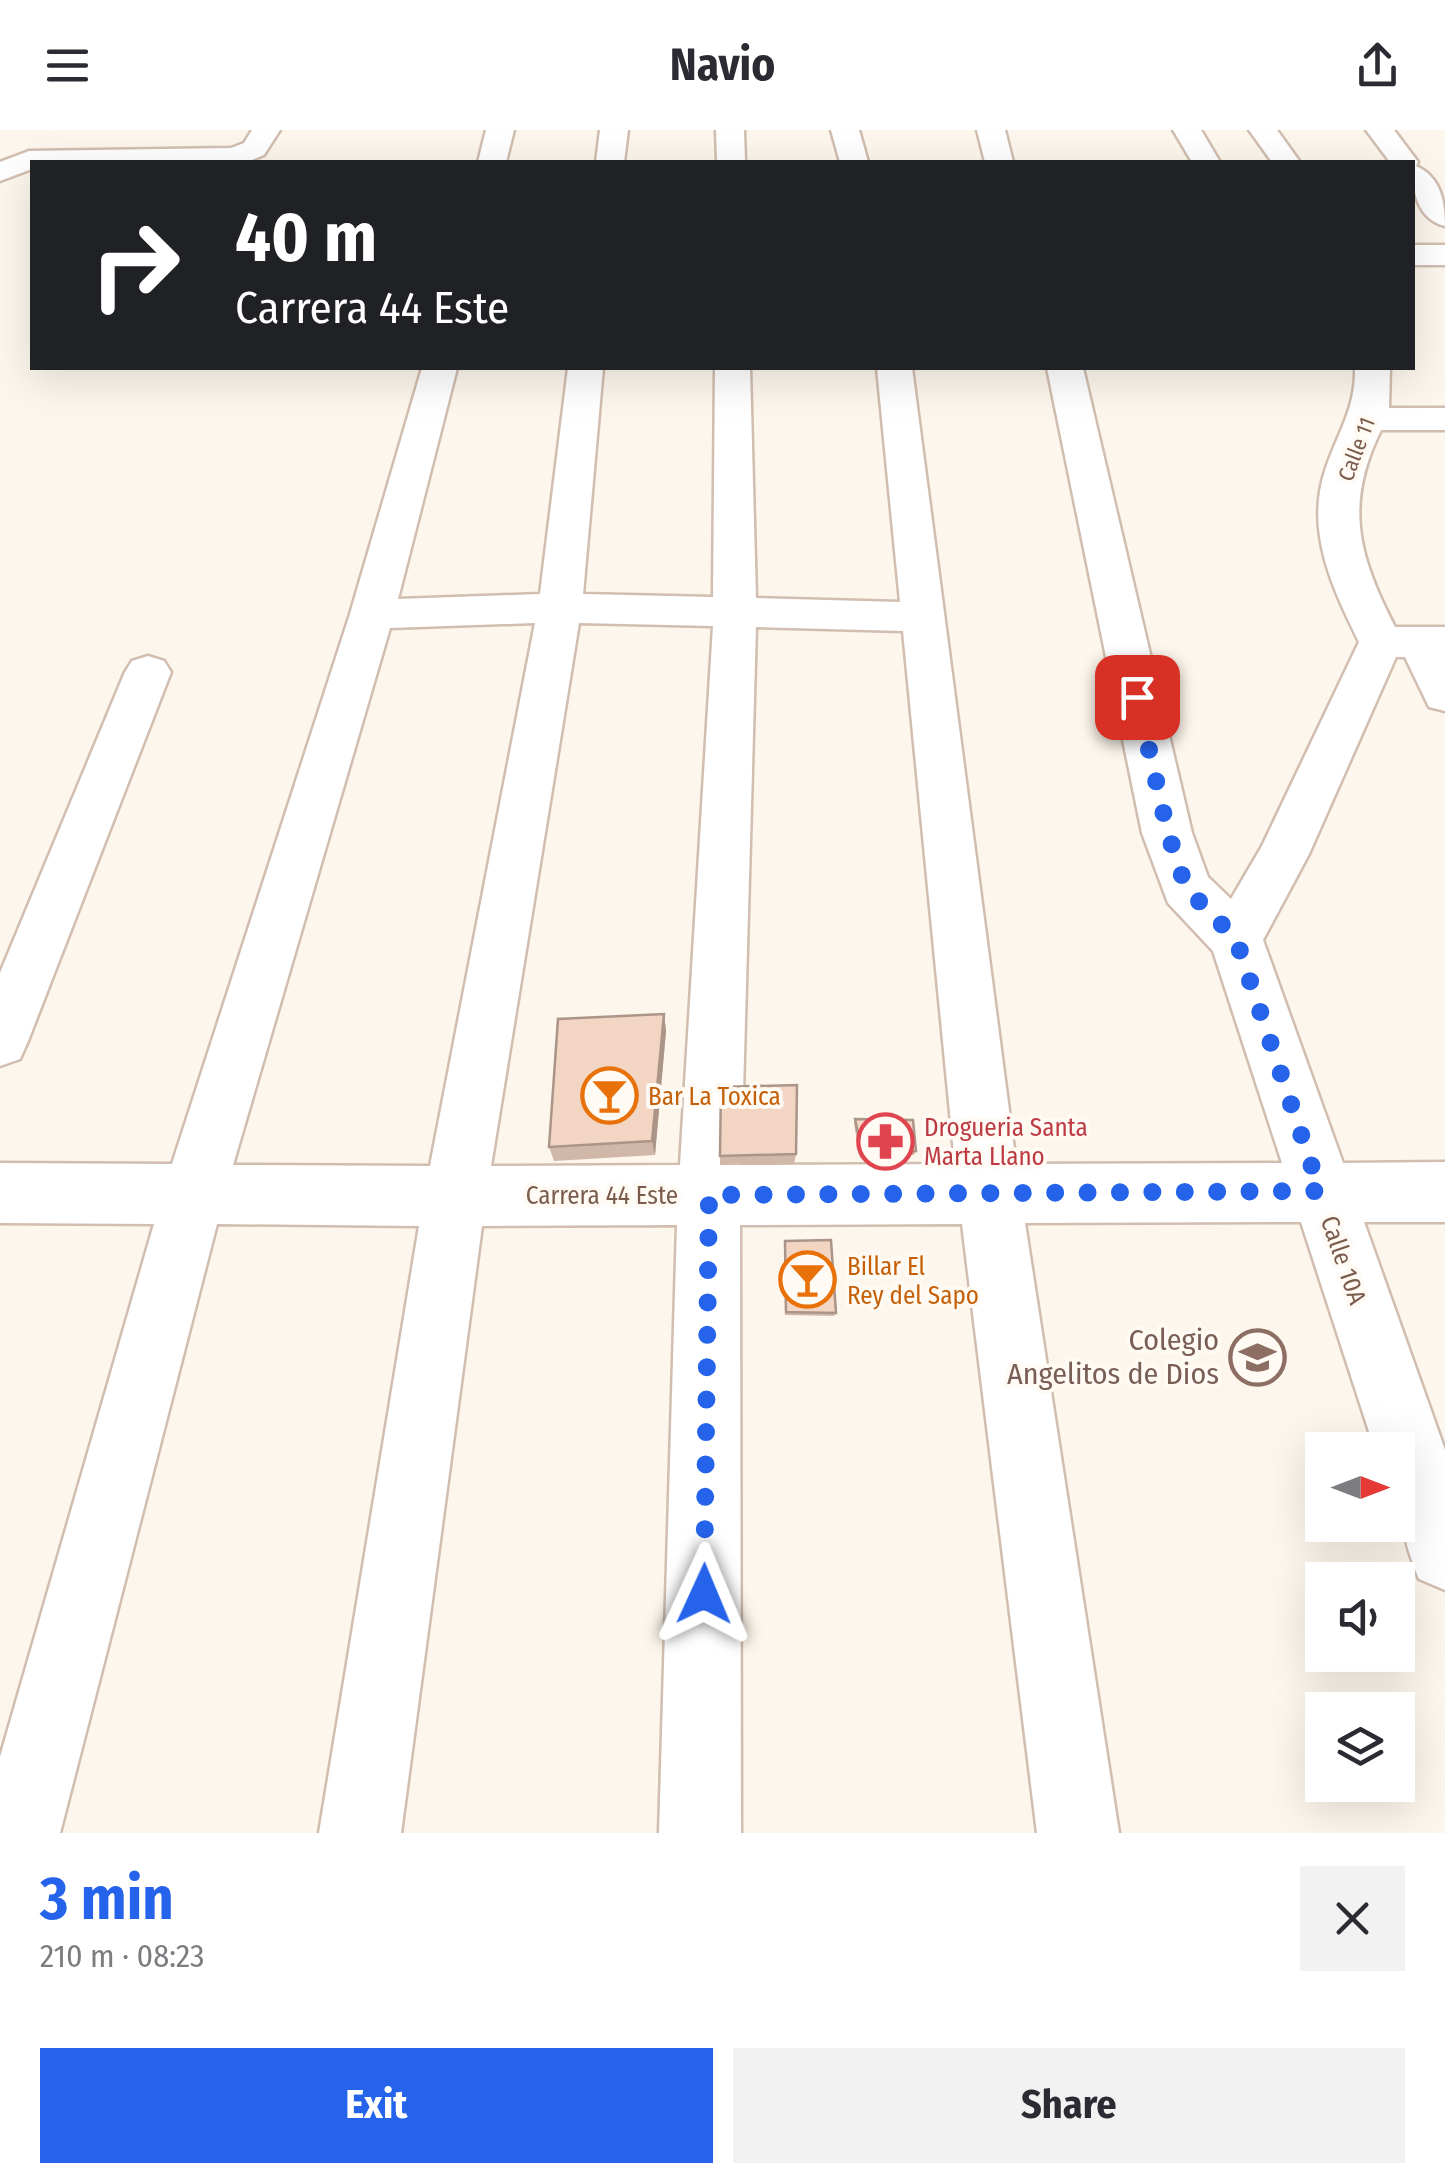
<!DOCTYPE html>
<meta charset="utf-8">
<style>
body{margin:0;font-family:"Fira Sans Condensed",sans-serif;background:#f2f2f3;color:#2b2b33;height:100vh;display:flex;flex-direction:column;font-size:38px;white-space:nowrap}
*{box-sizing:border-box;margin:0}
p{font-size:32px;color:#7c7c81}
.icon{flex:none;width:55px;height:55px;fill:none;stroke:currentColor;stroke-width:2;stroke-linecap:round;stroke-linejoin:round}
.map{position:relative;height:1703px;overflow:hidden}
.sheet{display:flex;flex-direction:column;background:#fff;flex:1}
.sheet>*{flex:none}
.banner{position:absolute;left:30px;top:30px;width:1385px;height:210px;border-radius:0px;box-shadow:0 10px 40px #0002;background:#202124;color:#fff;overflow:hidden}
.needle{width:65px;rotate:90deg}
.buttons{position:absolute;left:1305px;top:1302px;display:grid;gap:20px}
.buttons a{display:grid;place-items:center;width:110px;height:110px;border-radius:0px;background:#fff;box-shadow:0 10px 40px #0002;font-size:50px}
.pin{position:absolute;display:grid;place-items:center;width:85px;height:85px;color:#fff;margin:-42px;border-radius:20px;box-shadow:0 5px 15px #0006}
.me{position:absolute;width:110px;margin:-55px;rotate:1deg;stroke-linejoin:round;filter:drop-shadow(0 0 8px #0008)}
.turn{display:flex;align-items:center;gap:35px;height:210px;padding:0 40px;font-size:45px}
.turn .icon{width:130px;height:130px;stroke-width:2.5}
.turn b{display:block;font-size:70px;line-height:85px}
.round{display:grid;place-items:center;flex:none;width:105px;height:105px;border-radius:0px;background:#f2f2f3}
.summary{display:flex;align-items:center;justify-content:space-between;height:170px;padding:0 40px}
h1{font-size:60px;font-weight:700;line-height:75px;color:#2563eb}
.button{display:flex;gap:20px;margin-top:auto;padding:20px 40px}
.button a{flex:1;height:115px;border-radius:0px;background:#2563eb;color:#fff;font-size:40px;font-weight:700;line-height:115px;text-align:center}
.button a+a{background:#f2f2f3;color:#2b2b33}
header{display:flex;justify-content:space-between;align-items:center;height:130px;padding:0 40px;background:#fff;font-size:45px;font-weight:700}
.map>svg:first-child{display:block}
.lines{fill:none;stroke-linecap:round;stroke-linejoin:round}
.minor-casing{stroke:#d1beb0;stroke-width:5}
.minor{fill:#fff;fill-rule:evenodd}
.wall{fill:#d1b7a8}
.shaded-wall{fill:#aa9588}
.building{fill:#f3d5c3;stroke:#aa9588;stroke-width:2.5}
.route{stroke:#2563eb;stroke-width:18;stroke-dasharray:0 32.4}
.labels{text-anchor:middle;stroke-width:8;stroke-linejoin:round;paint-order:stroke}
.far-street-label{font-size:22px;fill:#7a5c4d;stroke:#fffaf3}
.food-label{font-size:25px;fill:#c56008;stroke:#fffaf3;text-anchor:start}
.health-label{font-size:25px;fill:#be3a42;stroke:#fffaf3;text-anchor:start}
.street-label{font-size:25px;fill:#7a5c4d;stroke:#fffaf3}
.near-education-label{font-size:30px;fill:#785e54;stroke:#fffaf3;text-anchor:end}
</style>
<header><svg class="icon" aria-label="menu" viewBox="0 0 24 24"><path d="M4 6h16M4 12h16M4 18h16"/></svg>Navio<svg class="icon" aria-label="share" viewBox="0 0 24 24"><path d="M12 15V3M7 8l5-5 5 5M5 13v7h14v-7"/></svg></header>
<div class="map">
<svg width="1445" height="1703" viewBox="0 0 1445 1703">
<rect width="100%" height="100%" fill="#fdf6ec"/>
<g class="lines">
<defs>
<path id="minor" d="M252,0h28l-16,25 -17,7h-215v7l-32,12v-19l29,-11 202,-3 13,-5z
M486,0h28l-8,32h-28z
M600,0h28l-4,32h-28z
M716,0h28l1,32h-28z
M831,0h28l9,32h-28z
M977,0h28l8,32h-28z
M1173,0h28l19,32h-28z
M1249,0h28l23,32h-28z
M1366,0h28l24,32 -2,4c25,11 29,36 29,60 -29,-7 -33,-38 -33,-64h-22z
M1412,115h33v20h-33z
M422,238h35l-59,231 142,-5 28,-226h35l-20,226 130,3 2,-229h35l6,230 144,4 -23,-234h35l104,796 266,-1 -69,-212 -45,-48 -26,-70 -95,-465h36l109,465 16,44 23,22 31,-53 97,-204c-26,-53 -54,-111 -34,-171 12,-37 31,-62 30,-103h35l-1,40h56v22h-64c-37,75 -23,125 14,197h50v84l-16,-4 -24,-50h-9l-87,197 -46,86 80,223 102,-1v60h-81l81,228v140l-26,-11c-20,-48 -21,-78 -21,-129h-23l-74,-228 -276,1 94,610h-82l-75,-609 -222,1 1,608h-82l18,-608 -195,1 -81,607h-82l100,-607 -202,-2 -157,609h-60v-76l154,-533 -154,-1v-60l172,1 178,-550zM535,493l-105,543 -197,-1 157,-537zM579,493l134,3 -33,539 -189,1zM756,497l147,4 52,533 -214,1z
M148,526l16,5 7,11 -143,369 -8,18 -20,7v-93l125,-301 7,-11z"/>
</defs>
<use href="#minor" class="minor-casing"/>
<use href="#minor" class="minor"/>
</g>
<path class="wall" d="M664,884l2,17 -11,124 -101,6 -5,-14z
M721,957l75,67 -2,10 -74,1z
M855,989l61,32 -2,4 -54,3 -6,-34z
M784,1116l52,67 -2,3 -49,-1z"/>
<path class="shaded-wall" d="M664,884l2,17 -11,124 -3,-14z"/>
<path class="building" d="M664,884l-12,127 -103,6 9,-128z
M797,955l-1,69 -76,2 1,-69z
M855,989l58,1 3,31 -54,2z
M831,1110l5,73 -50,-1 -1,-71z"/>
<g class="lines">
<path class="route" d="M704,1464l5,-399 611,-4 -84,-252 -50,-51 -18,-55 -31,-136"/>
</g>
<defs>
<symbol id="bar-ring" viewBox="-11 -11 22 22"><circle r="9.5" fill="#fffaf3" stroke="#e8710a" stroke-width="1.5"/><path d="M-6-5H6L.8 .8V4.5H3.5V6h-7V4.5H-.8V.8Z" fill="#e8710a"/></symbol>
<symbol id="pharmacy-ring" viewBox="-11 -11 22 22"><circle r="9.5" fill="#fffaf3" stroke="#e0444e" stroke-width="1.5"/><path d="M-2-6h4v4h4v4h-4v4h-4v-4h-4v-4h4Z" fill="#e0444e"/></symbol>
<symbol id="school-ring" viewBox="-11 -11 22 22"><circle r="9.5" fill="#fffaf3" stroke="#8d6e63" stroke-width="1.5"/><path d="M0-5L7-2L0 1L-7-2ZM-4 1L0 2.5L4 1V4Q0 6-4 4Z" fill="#8d6e63"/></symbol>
</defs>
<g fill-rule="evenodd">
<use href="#bar-ring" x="578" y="934" width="63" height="63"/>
<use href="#pharmacy-ring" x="854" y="980" width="63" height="63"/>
<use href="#bar-ring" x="776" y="1118" width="63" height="63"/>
<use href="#school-ring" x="1226" y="1196" width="63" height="63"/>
</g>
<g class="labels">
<g class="far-street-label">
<text transform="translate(1356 319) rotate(-69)" y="8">Calle 11</text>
</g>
<g class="food-label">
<text x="648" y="975">Bar La Toxica</text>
<text x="847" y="1145">Billar El<tspan x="847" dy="29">Rey del Sapo</tspan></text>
</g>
<g class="health-label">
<text x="924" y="1006">Drogueria Santa<tspan x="924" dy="29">Marta Llano</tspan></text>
</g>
<g class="street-label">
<text x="602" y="1074">Carrera 44 Este</text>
<text transform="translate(1344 1130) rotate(71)" y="9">Calle 10A</text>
</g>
<g class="near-education-label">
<text x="1219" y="1220">Colegio<tspan x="1219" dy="34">Angelitos de Dios</tspan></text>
</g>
</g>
</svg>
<div class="buttons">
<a><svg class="needle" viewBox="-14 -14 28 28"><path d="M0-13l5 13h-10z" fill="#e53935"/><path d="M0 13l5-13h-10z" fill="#7c7c81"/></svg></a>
<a><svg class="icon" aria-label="sound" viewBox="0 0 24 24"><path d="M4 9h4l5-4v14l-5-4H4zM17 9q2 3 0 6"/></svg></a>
<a><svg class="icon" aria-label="layers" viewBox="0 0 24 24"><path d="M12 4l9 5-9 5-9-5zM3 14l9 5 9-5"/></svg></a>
</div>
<div class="pin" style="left:1137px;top:567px;background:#d93025"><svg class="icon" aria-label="arrive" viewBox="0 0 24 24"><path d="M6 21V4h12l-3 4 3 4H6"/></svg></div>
<svg class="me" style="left:704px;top:1464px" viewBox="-20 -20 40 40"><path d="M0-17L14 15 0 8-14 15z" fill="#2563eb" stroke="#fff" stroke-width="4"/></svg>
<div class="banner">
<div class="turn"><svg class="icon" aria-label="right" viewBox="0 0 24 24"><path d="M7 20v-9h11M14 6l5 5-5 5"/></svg><div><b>40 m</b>Carrera 44 Este</div></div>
</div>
</div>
<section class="sheet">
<div class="summary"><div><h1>3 min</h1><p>210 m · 08:23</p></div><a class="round"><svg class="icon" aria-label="close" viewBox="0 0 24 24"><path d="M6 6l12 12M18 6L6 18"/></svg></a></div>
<div class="button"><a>Exit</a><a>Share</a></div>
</section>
